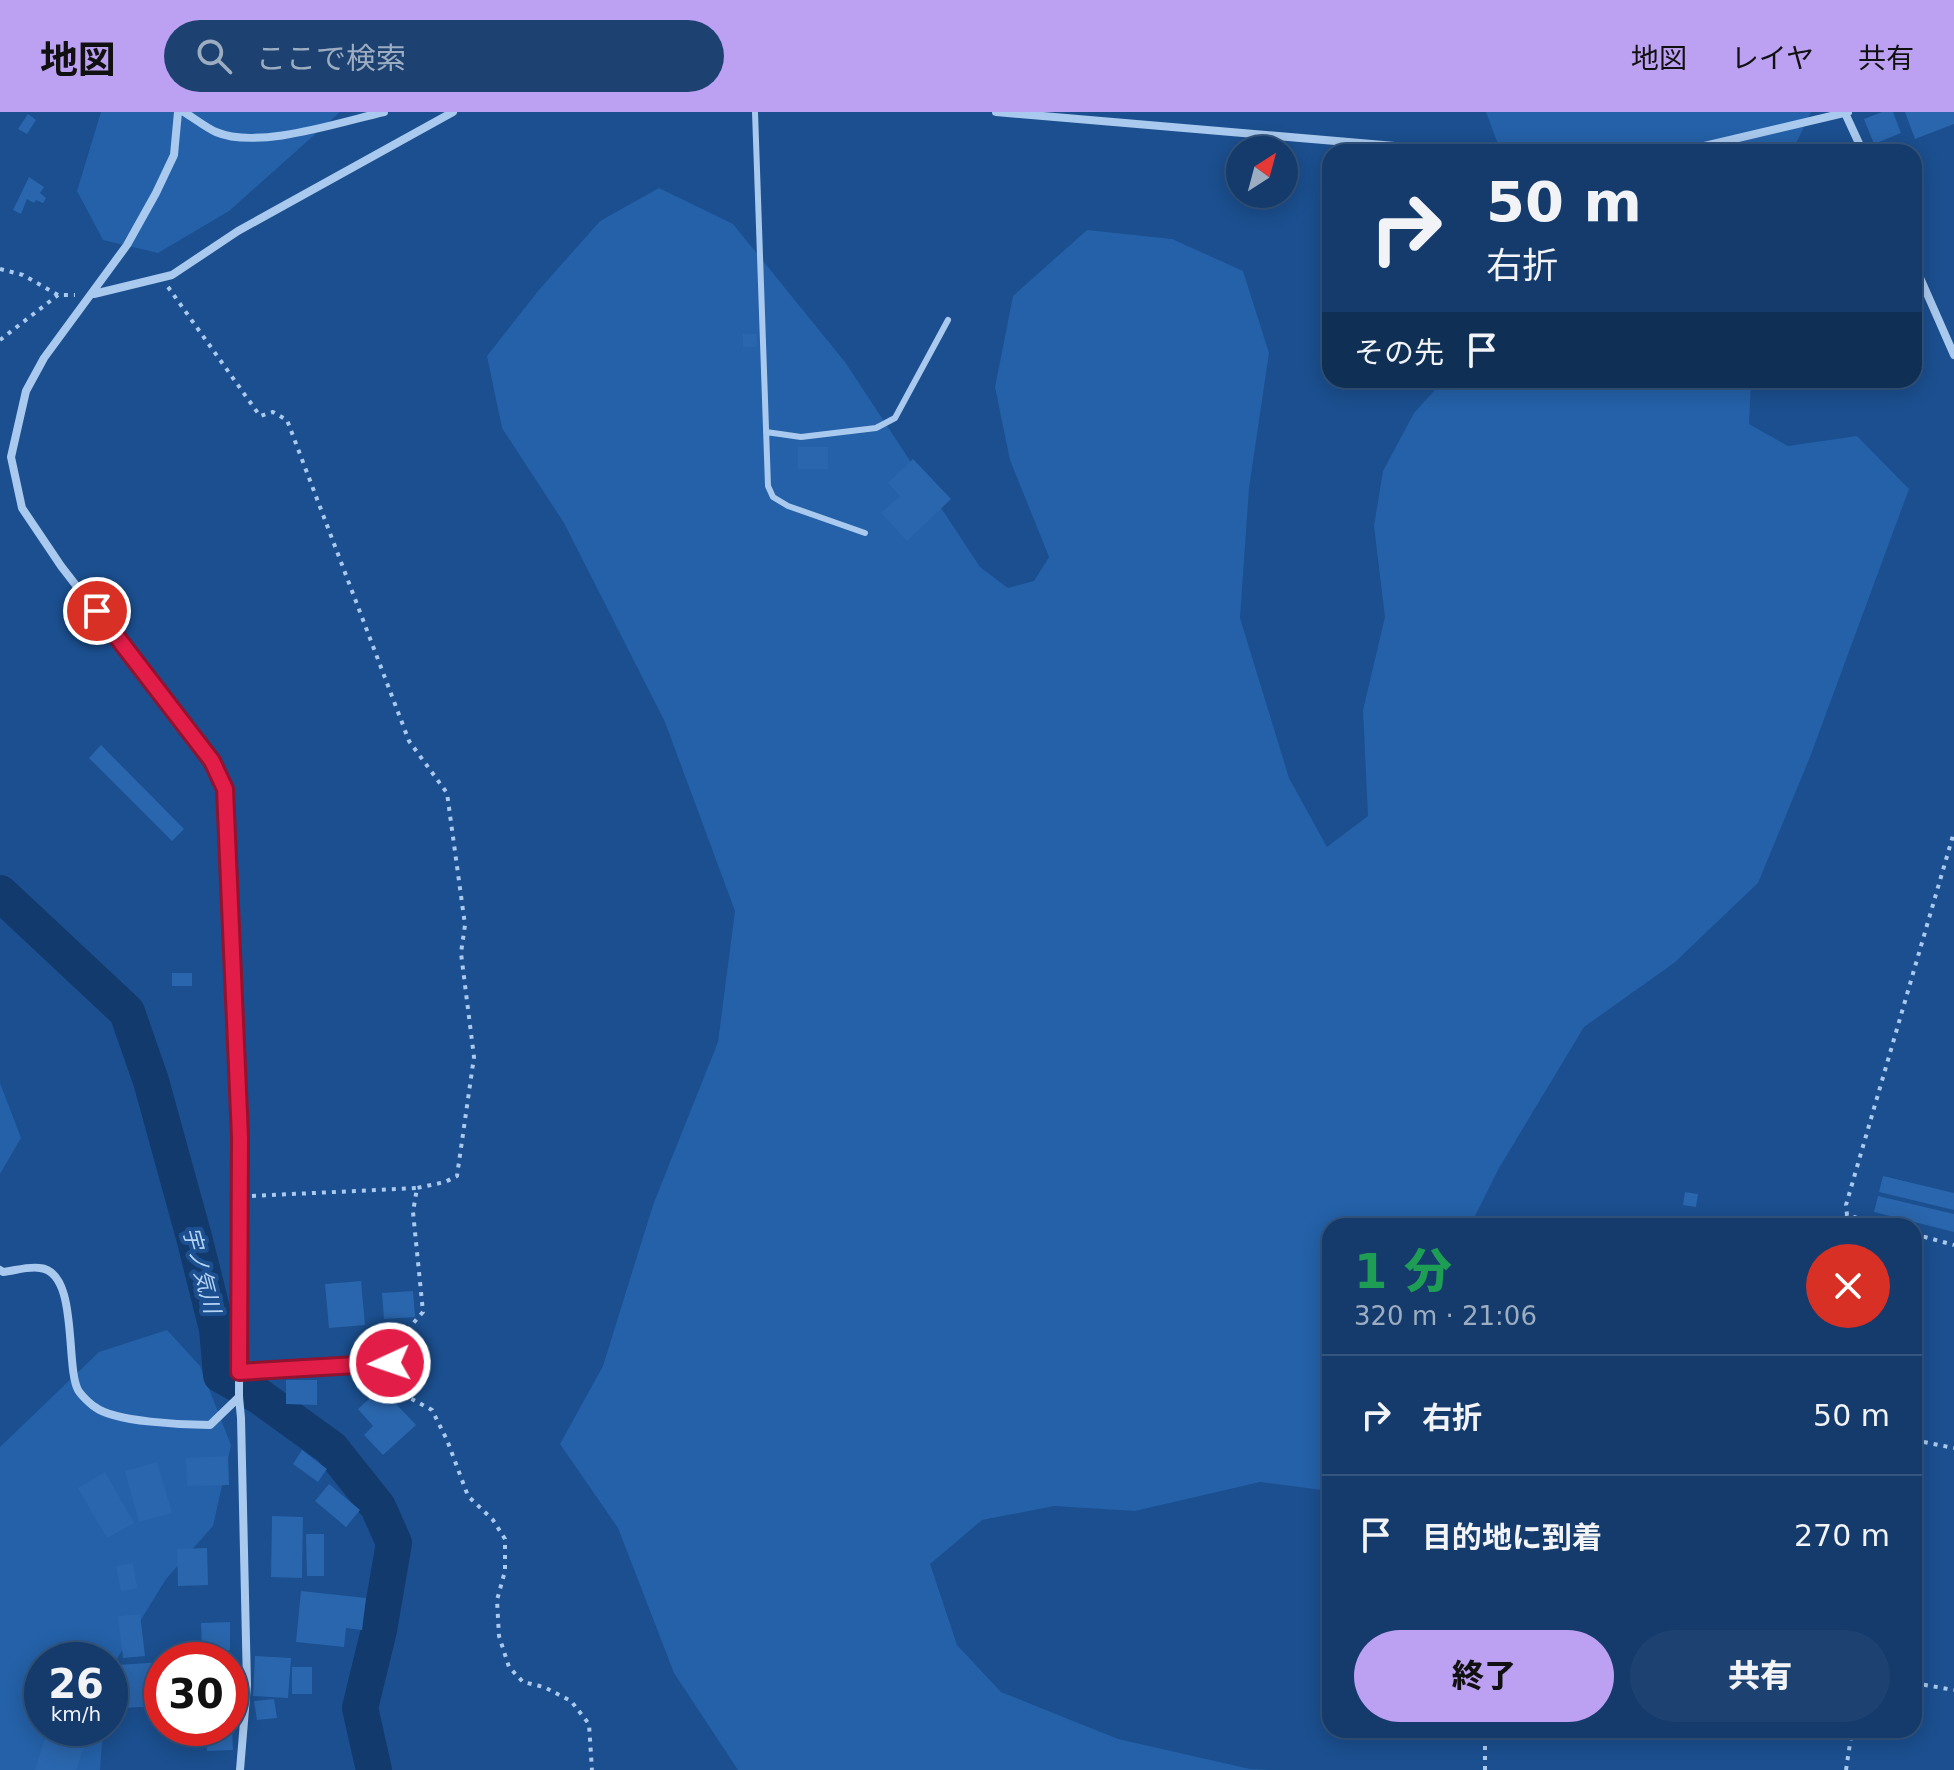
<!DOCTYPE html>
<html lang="ja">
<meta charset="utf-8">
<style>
body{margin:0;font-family:"DejaVu Sans","Noto Sans JP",sans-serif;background:#1d4271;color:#f1f3f6;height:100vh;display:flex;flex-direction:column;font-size:30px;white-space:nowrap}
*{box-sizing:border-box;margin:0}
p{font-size:26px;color:#9dadc1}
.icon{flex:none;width:44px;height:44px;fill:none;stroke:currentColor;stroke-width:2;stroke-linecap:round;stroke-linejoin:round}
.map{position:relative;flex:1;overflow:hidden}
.panel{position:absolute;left:1322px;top:1106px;width:600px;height:520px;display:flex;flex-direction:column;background:#143b6b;border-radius:24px;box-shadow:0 4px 20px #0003,0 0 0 2px #33557e}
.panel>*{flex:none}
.top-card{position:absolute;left:1322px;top:32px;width:600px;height:244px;border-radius:24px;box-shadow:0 4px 20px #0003,0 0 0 2px #33557e;background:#143b6b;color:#f1f3f6;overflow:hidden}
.needle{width:52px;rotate:36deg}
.controls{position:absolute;left:1226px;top:24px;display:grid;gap:16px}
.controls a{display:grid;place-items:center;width:72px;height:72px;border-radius:50%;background:#143b6b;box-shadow:0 4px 20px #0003,0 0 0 2px #33557e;font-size:40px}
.speed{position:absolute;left:24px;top:1530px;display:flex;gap:16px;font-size:40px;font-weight:700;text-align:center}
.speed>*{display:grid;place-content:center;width:104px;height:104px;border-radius:50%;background:#143b6b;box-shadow:0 4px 20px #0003,0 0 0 2px #33557e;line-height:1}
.speed small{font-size:20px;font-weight:400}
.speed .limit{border:12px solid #d22;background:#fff;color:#111}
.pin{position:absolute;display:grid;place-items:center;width:68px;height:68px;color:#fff;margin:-34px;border:4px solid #fff;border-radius:50%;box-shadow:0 2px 8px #0007}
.me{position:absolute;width:88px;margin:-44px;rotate:267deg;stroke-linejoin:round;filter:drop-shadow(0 0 6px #0008)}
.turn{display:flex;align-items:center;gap:28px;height:168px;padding:0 32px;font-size:36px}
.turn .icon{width:104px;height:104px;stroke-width:2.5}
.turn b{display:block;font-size:56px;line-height:68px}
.then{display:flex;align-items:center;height:76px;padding:0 32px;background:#0003;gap:16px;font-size:30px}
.round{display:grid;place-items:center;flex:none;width:84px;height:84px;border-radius:42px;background:#1d4271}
.headline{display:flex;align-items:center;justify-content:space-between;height:136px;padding:0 32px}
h1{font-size:48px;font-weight:800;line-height:60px;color:#1e9e55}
.cta{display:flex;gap:16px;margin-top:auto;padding:16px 32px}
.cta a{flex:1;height:92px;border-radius:48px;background:#bca0f2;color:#111;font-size:32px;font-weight:800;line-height:92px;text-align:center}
.cta a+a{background:#1d4271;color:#f1f3f6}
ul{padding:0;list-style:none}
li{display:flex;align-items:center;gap:24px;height:120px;padding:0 32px;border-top:2px solid #33557e}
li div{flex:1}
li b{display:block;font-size:30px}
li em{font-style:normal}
header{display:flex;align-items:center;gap:48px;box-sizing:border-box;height:112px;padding:0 40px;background:#bca0f2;color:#111}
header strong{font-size:38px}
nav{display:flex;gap:44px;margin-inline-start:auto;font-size:28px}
.search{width:560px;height:72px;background:#1d4271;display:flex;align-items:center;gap:20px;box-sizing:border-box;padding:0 28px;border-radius:44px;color:#9dadc1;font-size:30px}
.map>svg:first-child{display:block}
.green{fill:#2461a8}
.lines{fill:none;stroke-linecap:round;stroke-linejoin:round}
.river{stroke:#123a6d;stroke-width:36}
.building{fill:#2a66ad}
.path{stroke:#a9c9ee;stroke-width:4;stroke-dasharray:4 6;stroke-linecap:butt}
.service{stroke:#a9c9ee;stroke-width:6}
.minor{stroke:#a9c9ee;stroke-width:8}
.route-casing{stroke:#92132f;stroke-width:20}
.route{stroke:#e11d48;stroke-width:14}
.labels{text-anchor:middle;stroke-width:8;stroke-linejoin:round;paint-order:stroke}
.water-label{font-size:22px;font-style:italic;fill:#b5d3f5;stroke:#1b4f8f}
</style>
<header>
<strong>地図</strong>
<div class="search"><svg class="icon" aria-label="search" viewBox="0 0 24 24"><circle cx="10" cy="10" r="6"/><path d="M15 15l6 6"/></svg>ここで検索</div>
<nav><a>地図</a><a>レイヤ</a><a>共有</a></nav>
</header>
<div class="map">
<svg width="1954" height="1658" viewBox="0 0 1954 1658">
<rect width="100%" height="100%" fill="#1b4f8f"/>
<path class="green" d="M101,0h239l-111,99 -71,42 -55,-13 -26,-49z
M1486,0h325l-19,40h-291z
M659,76l74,36 112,138 135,205 28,21 26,-7 15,-24 -39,-97 -15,-73 18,-91 74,-66 85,9 71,32 26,82 -20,135 -9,130 49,160 38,69 41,-31 -5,-106 22,-93 -11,-91 9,-55 31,-58 30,-33h307l-2,44 39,22 69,-10 52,53 -99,268 -52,126 -84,80 -90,64 -85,141 -29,58h-140v265l-70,-9 -125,29 -81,-5 -72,14 -52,44 27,81 44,47 117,47 132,30 22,1h-534l-64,-97 -56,-145 -58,-84 43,-78 50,-161 65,-163 17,-131 -70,-189 -101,-199 -62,-95 -15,-72 51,-65 62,-70z
M0,971l21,55 -21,36z
M167,1218l33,36 31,79 -18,81 -47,53 -56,91v-10h-68v68h61l-3,42h-100v-323l99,-95z"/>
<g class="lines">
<path class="river" d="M0,781l127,119 24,69 43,156 23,92 4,46 38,21 72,52 47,59 16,36 -15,87 -19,78 14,62"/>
</g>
<path class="building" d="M1882,0h11l8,21 -27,11 -10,-25z
M1905,0h49v12l-39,15z
M28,2l8,6 -9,14 -9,-5z
M29,65l15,10 -4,6 6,5 -3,5 -7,-3 -2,3 -7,-4 -6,15 -8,-4z
M743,222h14v13h-14z
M798,335h30v22h-30z
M913,347l38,40 -44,42 -26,-28 19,-17 -12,-13z
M101,633l83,84 -12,12 -83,-83z
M172,861h20v13h-20z
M1883,1064l71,17v17l-75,-18z
M1685,1080l13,2 -2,13 -13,-2z
M1878,1084l76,18v18l-80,-20z
M361,1169l4,44 -36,3 -4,-44z
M413,1179l2,26 -31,2 -2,-26z
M286,1268h31v25l-31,-1z
M381,1276l35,37 -33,30 -19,-20 9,-9 -15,-17z
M302,1338l25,19 -9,13 -25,-18z
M228,1344l1,29 -42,1 -1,-28z
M157,1350l15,51 -33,9 -14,-51z
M105,1360l29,51 -27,15 -29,-50z
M329,1372l31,26 -14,17 -31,-26z
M272,1404l31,1 -1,61 -31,-1z
M306,1422h18v42h-17z
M207,1436l1,37 -30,1 -1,-37z
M133,1451l4,25 -16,3 -5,-25z
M301,1479l65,7 -4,32 -16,-2 -2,19 -48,-5z
M140,1502l5,42 -22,2 -5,-42z
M230,1510v28h-28l-1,-27z
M255,1544l36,2 -3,40 -35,-2z
M162,1550v44l-42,2 -2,-43z
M292,1555h20v27h-20z
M274,1587l3,19 -20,2 -3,-19z
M206,1616h26l1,22 -26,1z
M48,1617l38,12 -10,29h-41z"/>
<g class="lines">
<path class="path" d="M0,157l23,6 35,20h17
M168,175l92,129 13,-4 14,8 122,321 38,52 18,132 -4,28 13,104 -17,119 -12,6 -28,6
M0,228l58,-45
M252,1084l165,-8 -4,24 10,100 -13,15 -15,26
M1844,1114l3,-11
M1886,1114l-39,-11 -1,-10 108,-373
M1914,1122l40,11
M392,1264l18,22 22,12 15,30 21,56 25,24 12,19v32l-8,29 2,36 10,31 14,15 21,5 27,14 18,23 3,46
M1914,1328l40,8
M1914,1571l40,7
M1485,1658v-31
M1846,1658l6,-40"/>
<path class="service" d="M755,0l13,374 5,11 15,9 77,27
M766,320l35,5 75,-9 19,-10 53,-98"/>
<path class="minor" d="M178,0l-4,43 -18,38 -29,52 -83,113 -18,33 -15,66 11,51 39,58 151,195 13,28 15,348 -1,260 2,21 6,267 -7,85
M184,0c10,6 21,15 32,20 42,18 124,-10 168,-20
M996,0l469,40
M1845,1l18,39
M1679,40l169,-40
M1914,152l40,91
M94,182l78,-19 66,-44 215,-119
M0,1158l3,2c11,-1 25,-6 37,-4 39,4 25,97 38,122 3,5 12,14 17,17 19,15 90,18 115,18l29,-28
M239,1260l151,-9"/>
</g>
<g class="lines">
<defs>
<path id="route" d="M97,499l115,150 13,28 15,348 -1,235 151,-9"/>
</defs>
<use href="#route" class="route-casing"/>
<use href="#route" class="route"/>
</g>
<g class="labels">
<g class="water-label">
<text transform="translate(202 1158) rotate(75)" y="8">宇ノ気川</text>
</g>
</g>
</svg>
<div class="controls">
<a><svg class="needle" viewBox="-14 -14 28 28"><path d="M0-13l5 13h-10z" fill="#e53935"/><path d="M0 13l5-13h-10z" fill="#9dadc1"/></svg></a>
</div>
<div class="speed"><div>26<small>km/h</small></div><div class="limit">30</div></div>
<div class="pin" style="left:97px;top:499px;background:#d93025"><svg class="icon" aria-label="arrive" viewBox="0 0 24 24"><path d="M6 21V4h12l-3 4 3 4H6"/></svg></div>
<svg class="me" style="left:390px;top:1251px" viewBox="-20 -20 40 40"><circle r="17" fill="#e11d48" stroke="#fff" stroke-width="3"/><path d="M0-11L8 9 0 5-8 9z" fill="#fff"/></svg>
<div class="top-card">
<div class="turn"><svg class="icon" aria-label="right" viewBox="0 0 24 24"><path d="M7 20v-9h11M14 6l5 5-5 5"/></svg><div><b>50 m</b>右折</div></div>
<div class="then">その先<svg class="icon" aria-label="arrive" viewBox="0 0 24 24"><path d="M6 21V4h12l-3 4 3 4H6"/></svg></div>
</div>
<section class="panel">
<div class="headline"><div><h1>1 分</h1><p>320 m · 21:06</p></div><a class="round" style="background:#d93025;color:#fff"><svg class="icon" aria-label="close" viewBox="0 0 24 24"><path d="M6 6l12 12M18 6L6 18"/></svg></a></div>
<ul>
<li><svg class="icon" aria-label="right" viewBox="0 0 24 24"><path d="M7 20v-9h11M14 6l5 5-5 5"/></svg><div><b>右折</b></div><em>50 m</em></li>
<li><svg class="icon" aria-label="arrive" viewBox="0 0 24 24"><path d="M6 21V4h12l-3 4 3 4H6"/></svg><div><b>目的地に到着</b></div><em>270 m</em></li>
</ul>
<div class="cta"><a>終了</a><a>共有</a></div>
</section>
</div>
